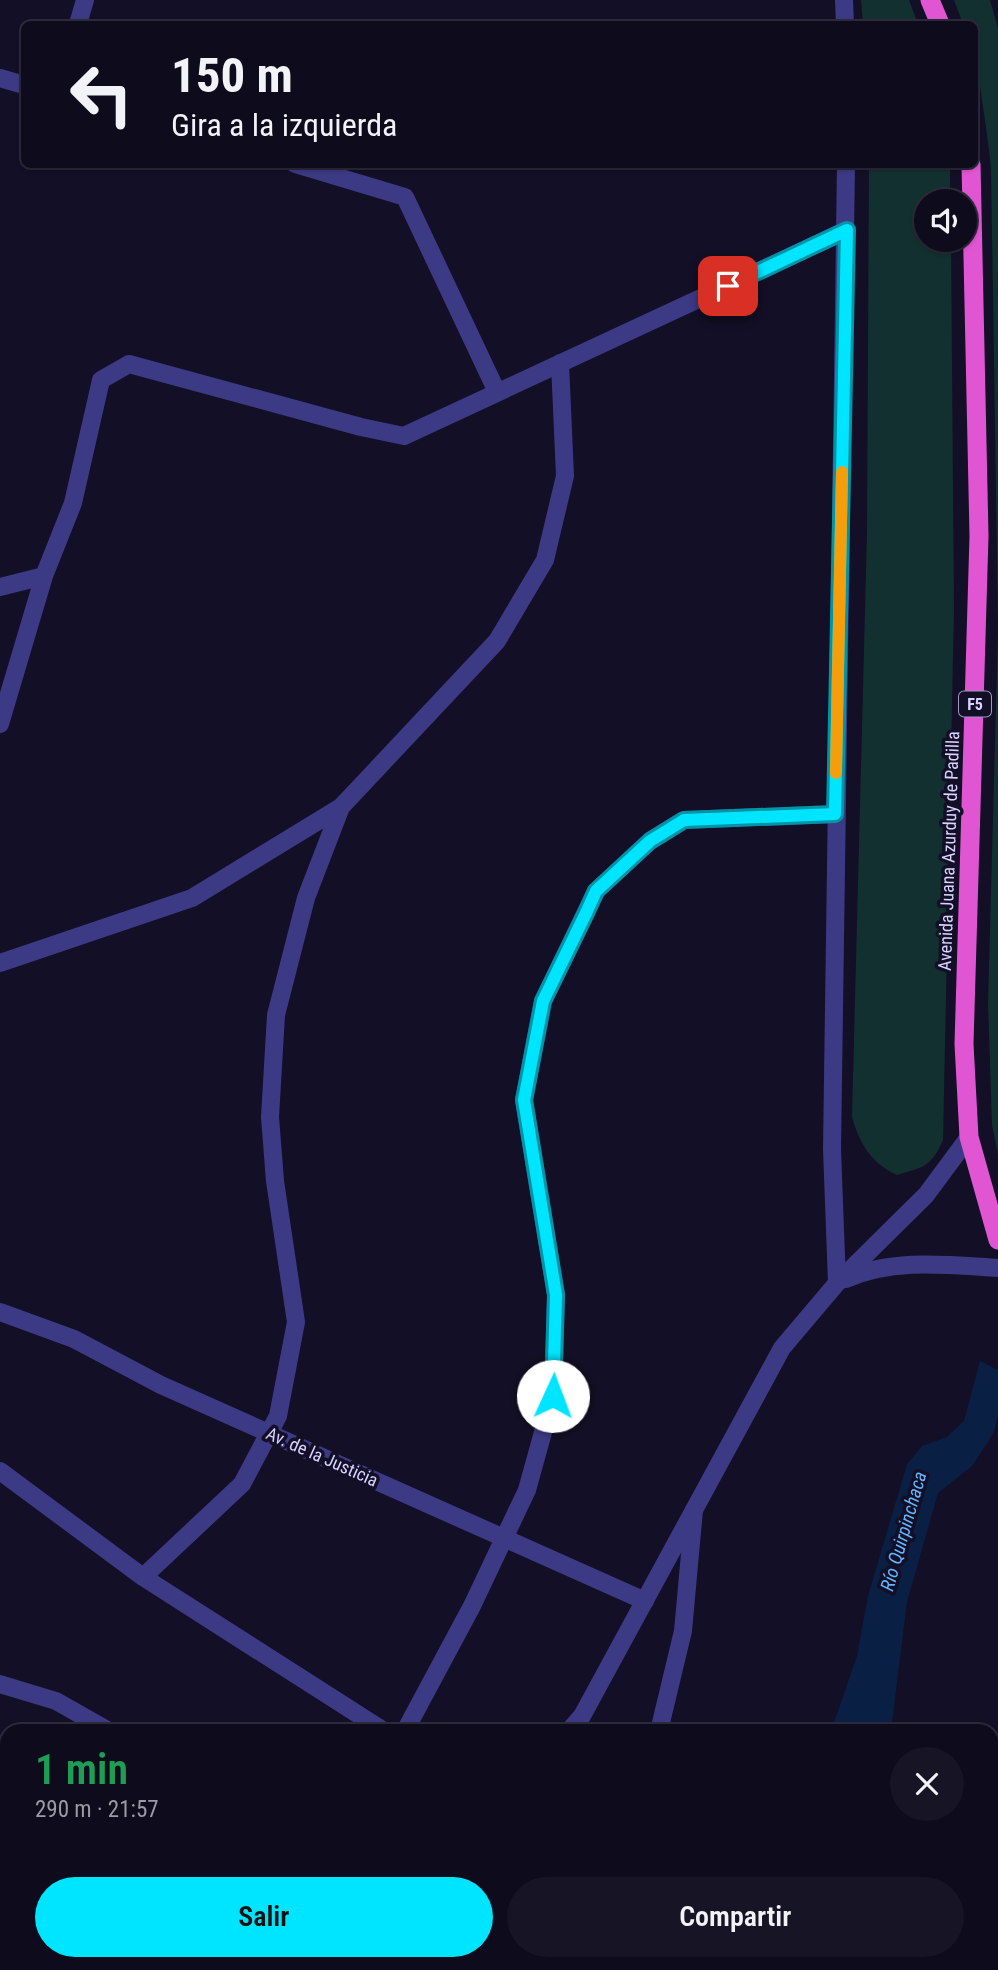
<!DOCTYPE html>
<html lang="es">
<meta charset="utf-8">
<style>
body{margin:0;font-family:"Roboto Condensed",sans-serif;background:#171425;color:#f1f3f6;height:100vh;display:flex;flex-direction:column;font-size:26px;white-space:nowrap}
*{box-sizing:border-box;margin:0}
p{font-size:23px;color:#9b9ba3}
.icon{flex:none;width:38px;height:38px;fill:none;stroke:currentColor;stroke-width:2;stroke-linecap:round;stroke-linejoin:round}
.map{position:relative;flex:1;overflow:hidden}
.details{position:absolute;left:0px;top:1724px;width:999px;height:247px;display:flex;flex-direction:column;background:#0e0b1c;border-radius:21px 21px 0 0;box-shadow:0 2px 5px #0004,0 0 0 2px #2e2b3b}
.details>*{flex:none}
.top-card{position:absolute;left:21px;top:21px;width:957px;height:147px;border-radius:10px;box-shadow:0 2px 5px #0004,0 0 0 2px #2e2b3b;background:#0e0b1c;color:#f1f3f6;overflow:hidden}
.tools{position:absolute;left:914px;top:189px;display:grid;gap:14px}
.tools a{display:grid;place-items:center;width:63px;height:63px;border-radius:50%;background:#0e0b1c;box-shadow:0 2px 5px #0004,0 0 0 2px #2e2b3b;font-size:35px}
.pin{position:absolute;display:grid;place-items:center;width:60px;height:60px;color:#fff;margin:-30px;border-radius:14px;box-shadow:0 4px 10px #0006}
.me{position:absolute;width:77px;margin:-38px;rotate:2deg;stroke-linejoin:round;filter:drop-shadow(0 0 5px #0008)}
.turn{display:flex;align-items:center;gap:24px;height:147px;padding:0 35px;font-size:32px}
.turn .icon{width:91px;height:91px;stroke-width:2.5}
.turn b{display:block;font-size:49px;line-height:60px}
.round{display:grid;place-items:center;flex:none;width:74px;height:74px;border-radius:37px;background:#171425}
.summary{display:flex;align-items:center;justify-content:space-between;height:119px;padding:0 35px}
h1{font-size:42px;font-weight:600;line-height:52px;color:#1e9e55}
.primary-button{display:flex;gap:14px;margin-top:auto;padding:14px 35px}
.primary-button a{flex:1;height:80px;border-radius:42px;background:#00e5ff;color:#111;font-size:28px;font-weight:600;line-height:80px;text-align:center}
.primary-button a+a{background:#171425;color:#f1f3f6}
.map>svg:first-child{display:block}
.green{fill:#12302f}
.water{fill:#0a1f44}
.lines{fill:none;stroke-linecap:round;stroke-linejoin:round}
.minor{stroke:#3d3a85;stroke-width:18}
.tertiary{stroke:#3d3a85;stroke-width:18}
.trunk{stroke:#e055d1;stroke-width:19}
.route-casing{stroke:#0095a6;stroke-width:18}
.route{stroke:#00e5ff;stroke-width:12}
.slow{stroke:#f59e0b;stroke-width:12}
.labels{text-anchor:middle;stroke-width:7;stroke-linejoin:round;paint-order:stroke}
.shield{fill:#130f26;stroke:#9e99be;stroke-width:2}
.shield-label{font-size:16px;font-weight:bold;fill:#d9d4ff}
.street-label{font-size:18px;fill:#d9d4ff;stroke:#130f26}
.water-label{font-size:19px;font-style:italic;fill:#62b6ff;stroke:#130f26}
</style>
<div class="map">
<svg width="998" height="1970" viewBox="0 0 998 1970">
<rect width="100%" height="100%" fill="#130f26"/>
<path class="green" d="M861,0h48l9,24h-55z
M954,0h36l8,28v595l-7,-454c-4,-49 -16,-96 -16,-145h-12z
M869,165h81v36h-24v39h25l3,369 -11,531c-12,27 -19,27 -46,35 -25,-11 -38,-32 -45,-58l15,-585z
M998,632v522l-6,-29 -4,-122z"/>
<path class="water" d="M980,1361l18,9v46l-5,18 -21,32 -34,27 -31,109 -16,129h-60l26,-75 11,-60 39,-132 15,-18 25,-9 17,-16z
M992,1841l6,2v56l-6,-3z"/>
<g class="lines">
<path class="minor" d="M844,0l1,24
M78,24l7,-24
M0,78l24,7
M295,164l110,33 92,195
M0,587l44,-11 29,-73 28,-123 28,-16 232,63 43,9 443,-206
M0,724l44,-148
M0,963l192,-65 149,-91 156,-166 48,-81 20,-84 -5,-113
M837,1283l-5,-134 14,-985
M0,1312l74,27 87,46 484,216
M0,1471l143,106 241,154
M143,1577l99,-93 36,-68 18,-94 -21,-141 -5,-64 6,-102 30,-117 35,-91
M0,1684l56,17 53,30
M405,1731l67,-125 55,-116 26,-94 3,-101 -32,-195 19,-99 53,-110 54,-50 34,-21 152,-6
M569,1731l13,-15 112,-206
M0,1898l7,1
M271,1964l27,6
M417,1970l25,-6"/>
<path class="tertiary" d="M846,1279c47,-21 102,-14 152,-11
M659,1731l24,-100 11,-121 88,-162 55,-65 89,-88 43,-58
M527,1970l1,-6"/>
<path class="trunk" d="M930,0l10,24
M971,164l8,372 -15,508 5,93 29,103"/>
</g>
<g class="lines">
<defs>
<path id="route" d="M553,1396l3,-101 -32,-195 19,-99 43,-88 10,-22 54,-50 34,-21 151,-6 12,-584 -119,56"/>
</defs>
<use href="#route" class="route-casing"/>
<use href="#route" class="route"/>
<path class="slow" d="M836,773l6,-301"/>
</g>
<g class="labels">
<rect class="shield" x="959" y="691.5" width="32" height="25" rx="5"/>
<g class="shield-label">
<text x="975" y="710">F5</text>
</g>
<g class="street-label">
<text transform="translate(949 851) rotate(-88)" y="6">Avenida Juana Azurduy de Padilla</text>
<text transform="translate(322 1457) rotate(24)" y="6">Av. de la Justicia</text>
</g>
<g class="water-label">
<text transform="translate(903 1531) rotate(-74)" y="7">Río Quirpinchaca</text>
</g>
</g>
</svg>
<div class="tools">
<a><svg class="icon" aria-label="sound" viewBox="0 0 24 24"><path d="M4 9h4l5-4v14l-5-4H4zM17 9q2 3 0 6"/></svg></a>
</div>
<div class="pin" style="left:728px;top:286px;background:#d93025"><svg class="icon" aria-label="arrive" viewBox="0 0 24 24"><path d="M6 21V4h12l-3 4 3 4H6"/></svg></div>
<svg class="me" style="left:553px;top:1396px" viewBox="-20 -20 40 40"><circle r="19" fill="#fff"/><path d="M0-13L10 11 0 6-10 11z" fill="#00e5ff"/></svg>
<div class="top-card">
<div class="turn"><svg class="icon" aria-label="left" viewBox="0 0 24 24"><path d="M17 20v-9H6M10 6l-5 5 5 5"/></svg><div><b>150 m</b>Gira a la izquierda</div></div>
</div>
<section class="details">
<div class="summary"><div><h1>1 min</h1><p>290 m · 21:57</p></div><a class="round"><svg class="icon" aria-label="close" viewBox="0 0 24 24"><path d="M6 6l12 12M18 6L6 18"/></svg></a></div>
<div class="primary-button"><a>Salir</a><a>Compartir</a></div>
</section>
</div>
